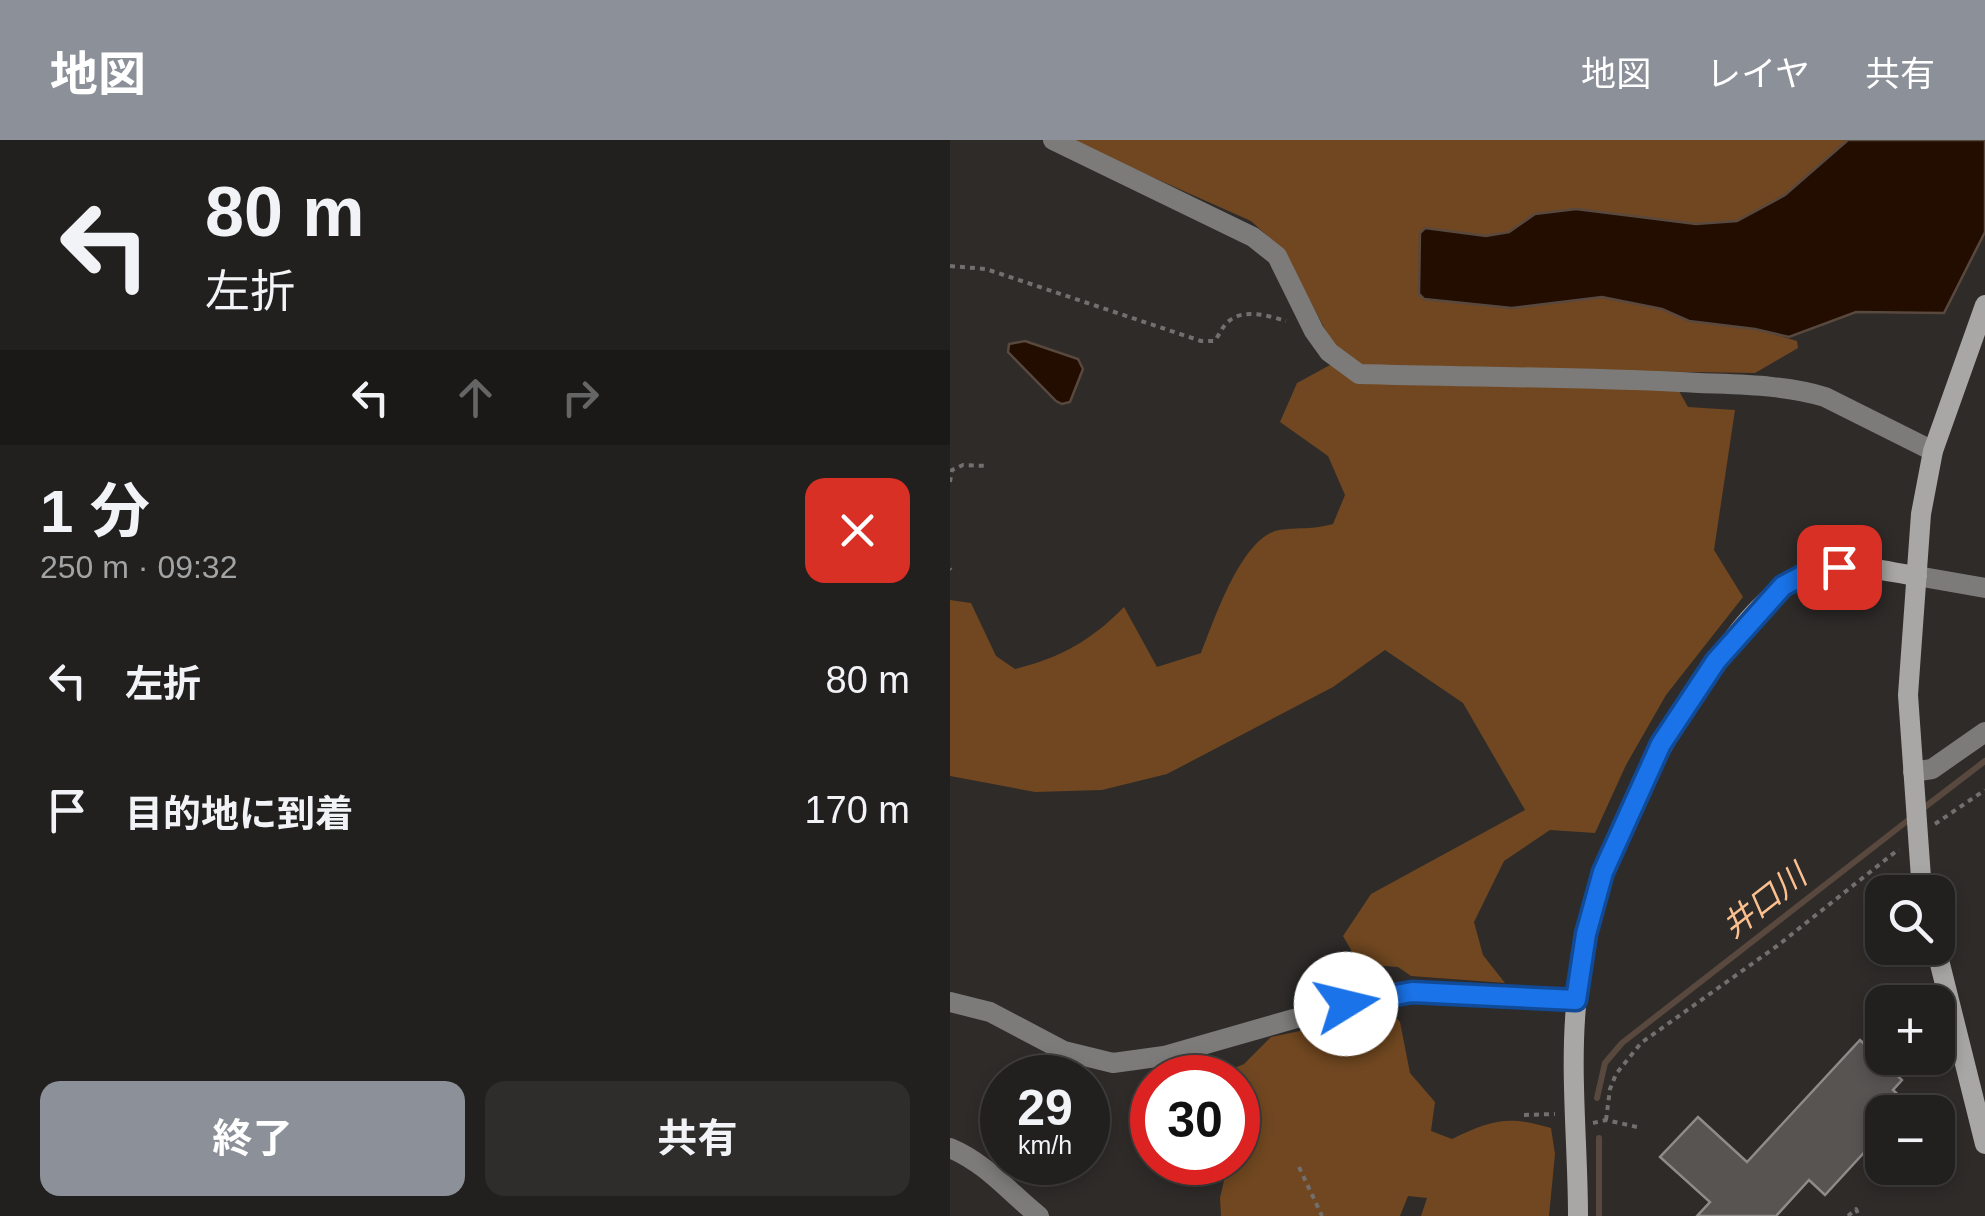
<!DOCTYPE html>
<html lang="ja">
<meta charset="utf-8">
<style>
body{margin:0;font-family:Helvetica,"Noto Sans JP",sans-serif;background:#2e2d2c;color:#f1f3f6;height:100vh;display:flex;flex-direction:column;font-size:38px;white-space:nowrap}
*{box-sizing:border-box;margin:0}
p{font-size:32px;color:#a2a3a4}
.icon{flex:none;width:55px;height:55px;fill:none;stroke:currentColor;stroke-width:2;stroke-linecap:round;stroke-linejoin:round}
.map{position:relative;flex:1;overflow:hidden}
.drawer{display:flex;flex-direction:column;background:#22201f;width:950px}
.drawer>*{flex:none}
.guide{background:#22201f;color:#f1f3f6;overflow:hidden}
.buttons{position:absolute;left:915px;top:735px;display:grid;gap:20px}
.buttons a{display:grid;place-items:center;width:90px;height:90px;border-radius:20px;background:#22201f;box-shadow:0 5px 15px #0003,0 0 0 2px #3f3e3d;font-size:50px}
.speed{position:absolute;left:30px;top:915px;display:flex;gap:20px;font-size:50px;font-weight:700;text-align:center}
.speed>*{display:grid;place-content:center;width:130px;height:130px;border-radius:50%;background:#22201f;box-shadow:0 5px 15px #0003,0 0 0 2px #3f3e3d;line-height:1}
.speed small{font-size:25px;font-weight:400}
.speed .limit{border:15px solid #d22;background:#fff;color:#111}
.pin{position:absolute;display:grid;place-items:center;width:85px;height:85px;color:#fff;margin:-42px;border-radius:20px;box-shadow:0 5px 15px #0006}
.me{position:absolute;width:110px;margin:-55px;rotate:81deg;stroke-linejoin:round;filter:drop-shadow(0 0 8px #0008)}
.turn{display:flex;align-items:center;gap:35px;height:210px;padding:0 40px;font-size:45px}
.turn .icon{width:130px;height:130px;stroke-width:2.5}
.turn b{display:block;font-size:70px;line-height:85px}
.lanes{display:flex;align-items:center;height:95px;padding:0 40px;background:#0003;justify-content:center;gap:50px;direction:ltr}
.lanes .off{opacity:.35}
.round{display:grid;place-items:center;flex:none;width:105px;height:105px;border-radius:20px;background:#2e2d2c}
.headline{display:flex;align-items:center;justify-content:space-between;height:170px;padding:0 40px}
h1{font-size:60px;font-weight:700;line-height:75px}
.primary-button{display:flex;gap:20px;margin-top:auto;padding:20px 40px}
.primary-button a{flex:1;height:115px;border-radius:20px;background:#8c9099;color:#fff;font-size:40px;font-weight:700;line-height:115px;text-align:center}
.primary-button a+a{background:#2e2d2c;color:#f1f3f6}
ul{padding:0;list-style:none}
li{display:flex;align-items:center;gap:30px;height:130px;padding:0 40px}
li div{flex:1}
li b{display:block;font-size:38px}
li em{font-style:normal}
header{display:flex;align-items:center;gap:60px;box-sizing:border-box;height:140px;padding:0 50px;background:#8c9099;color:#fff}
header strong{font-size:48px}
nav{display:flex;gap:55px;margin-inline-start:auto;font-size:35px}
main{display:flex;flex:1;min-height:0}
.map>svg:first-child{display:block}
.green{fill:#704720}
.water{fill:#230d00;stroke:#58483e;stroke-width:2.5}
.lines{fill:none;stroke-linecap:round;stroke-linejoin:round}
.stream{stroke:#58483e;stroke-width:6}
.building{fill:#575452;stroke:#8e8b89;stroke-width:2.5}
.path{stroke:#726f6e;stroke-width:4;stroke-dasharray:5 5;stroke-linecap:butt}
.street{stroke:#7c7b79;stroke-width:20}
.secondary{stroke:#a9a7a6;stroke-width:20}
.route-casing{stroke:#114b97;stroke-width:25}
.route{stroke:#1a73e8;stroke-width:18}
.labels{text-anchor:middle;stroke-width:8;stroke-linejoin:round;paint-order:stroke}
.water-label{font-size:32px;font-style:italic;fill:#fbc08f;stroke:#2e2b29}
</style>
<header>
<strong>地図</strong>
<nav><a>地図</a><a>レイヤ</a><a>共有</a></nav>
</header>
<main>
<section class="drawer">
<div class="guide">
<div class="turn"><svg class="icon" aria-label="left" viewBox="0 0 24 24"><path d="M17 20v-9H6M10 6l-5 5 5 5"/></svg><div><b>80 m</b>左折</div></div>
<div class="lanes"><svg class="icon" aria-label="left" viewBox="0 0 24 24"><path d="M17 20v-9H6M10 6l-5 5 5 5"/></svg><svg class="icon off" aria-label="ahead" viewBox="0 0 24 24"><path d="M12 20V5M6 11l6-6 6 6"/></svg><svg class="icon off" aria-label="right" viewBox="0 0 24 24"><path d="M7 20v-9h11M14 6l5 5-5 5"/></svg></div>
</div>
<div class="headline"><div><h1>1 分</h1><p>250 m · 09:32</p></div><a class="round" style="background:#d93025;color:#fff"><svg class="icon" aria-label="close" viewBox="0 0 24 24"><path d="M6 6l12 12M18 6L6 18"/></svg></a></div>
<ul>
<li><svg class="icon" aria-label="left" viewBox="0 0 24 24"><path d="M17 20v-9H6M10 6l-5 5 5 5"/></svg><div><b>左折</b></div><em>80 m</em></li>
<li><svg class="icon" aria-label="arrive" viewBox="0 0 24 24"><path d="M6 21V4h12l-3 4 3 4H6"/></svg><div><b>目的地に到着</b></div><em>170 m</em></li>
</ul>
<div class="primary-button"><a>終了</a><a>共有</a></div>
</section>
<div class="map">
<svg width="1035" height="1076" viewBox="0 0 1035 1076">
<rect width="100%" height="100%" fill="#2e2b29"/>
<path class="green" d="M119,0h779l-63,55 -48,26 -41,3 -120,-15 -41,5 -26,18 -23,4 -61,-8 139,73 38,-4 60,12 27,12 66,8 42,12 1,7 -43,25 -388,-6 -31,-17 -53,-100 -32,-29z
M380,225l11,5 338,21 9,16 47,3 -21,140 29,47 -77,98 -40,70 -31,68 -45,-3 -46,31 -30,61 9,33 22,28 -94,-7 -13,-9 -39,-3 -16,-28 28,-42 154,-84 -62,-107 -78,-53 -52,37 -166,87 -65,16 -67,2 -85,-16v-176l21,3 25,53 19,13c45,-11 77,-29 109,-62l33,60 44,-14c13,-32 40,-116 78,-123 21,-3 32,0 54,-6l12,-29 -17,-39 -48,-34 17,-39z
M441,872l9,10 10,51 25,29 -4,29 21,8c39,-19 56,-24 99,-11l4,26 -6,62h-128l6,-18 -19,-2 -8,20h-179l-1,-18 8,-35 10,-1v-84l-25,-1 31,-13 27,-27z"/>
<path class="water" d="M898,0h137v92l-41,81 -88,-1 -67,25 -34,-8 -66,-8 -27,-12 -60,-12 -90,11 -88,-9 -5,-5 1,-61 5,-5 61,8 23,-4 26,-18 41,-5 120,15 41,-3 48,-26z
M75,201l53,18 5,10 -13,33 -8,2 -6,-3 -48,-49 1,-8z"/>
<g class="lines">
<path class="stream" d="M971,670l64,-49
M647,958l8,-35 17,-20 289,-225
M649,1076v-78"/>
</g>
<path class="building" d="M910,900l42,40 -9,10 16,15 -7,7h-20v21l-57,62 -16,-15 -33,36h-79l13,-14 -50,-45 38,-40 49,45z"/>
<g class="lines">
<path class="path" d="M0,126l36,3 215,72h13c6,-6 8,-15 15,-20 15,-13 40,-5 57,0
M0,342l2,-12 11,-5 25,1
M0,429l1,1
M985,684l50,-34
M574,975l31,-1
M656,980l4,-31 6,-15 25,-31 136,-97 122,-97
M643,983l13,-3 31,7
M349,1027l23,49
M898,1076l8,-7 3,7"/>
<path class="street" d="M103,0l200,97 24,19 37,75 15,21 30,22c107,3 214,3 321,8 47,3 100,1 145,15l108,54
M967,436l68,12
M963,632l19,-3 53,-37
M0,862l40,10 74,39 49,12 51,-7 182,-52 67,-12 163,8
M0,1008c36,15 59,44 89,68"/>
<path class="secondary" d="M972,752l-14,-197 13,-181 12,-63 52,-146
M986,808l49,196
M628,1076c0,-72 -9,-148 -1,-220 12,-115 61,-218 125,-313 27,-41 62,-93 110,-112 29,-12 74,1 105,5"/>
</g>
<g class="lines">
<defs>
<path id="route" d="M396,864l66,-12 164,8 10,-66 17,-62 58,-128 55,-83 67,-75 32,-17 24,-2"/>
</defs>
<use href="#route" class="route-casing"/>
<use href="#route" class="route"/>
</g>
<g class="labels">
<g class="water-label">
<text transform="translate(814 761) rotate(-38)" y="11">井口川</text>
</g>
</g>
</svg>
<div class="buttons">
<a><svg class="icon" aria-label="search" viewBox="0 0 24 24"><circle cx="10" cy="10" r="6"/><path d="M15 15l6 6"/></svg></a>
<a>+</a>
<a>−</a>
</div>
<div class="speed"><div>29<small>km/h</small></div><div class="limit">30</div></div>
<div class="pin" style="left:889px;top:427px;background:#d93025"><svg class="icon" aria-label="arrive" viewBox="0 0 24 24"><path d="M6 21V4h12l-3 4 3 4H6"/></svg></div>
<svg class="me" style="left:396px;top:864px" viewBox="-20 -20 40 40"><circle r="19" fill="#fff"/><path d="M0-13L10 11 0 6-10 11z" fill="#1a73e8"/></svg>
</div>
</main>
